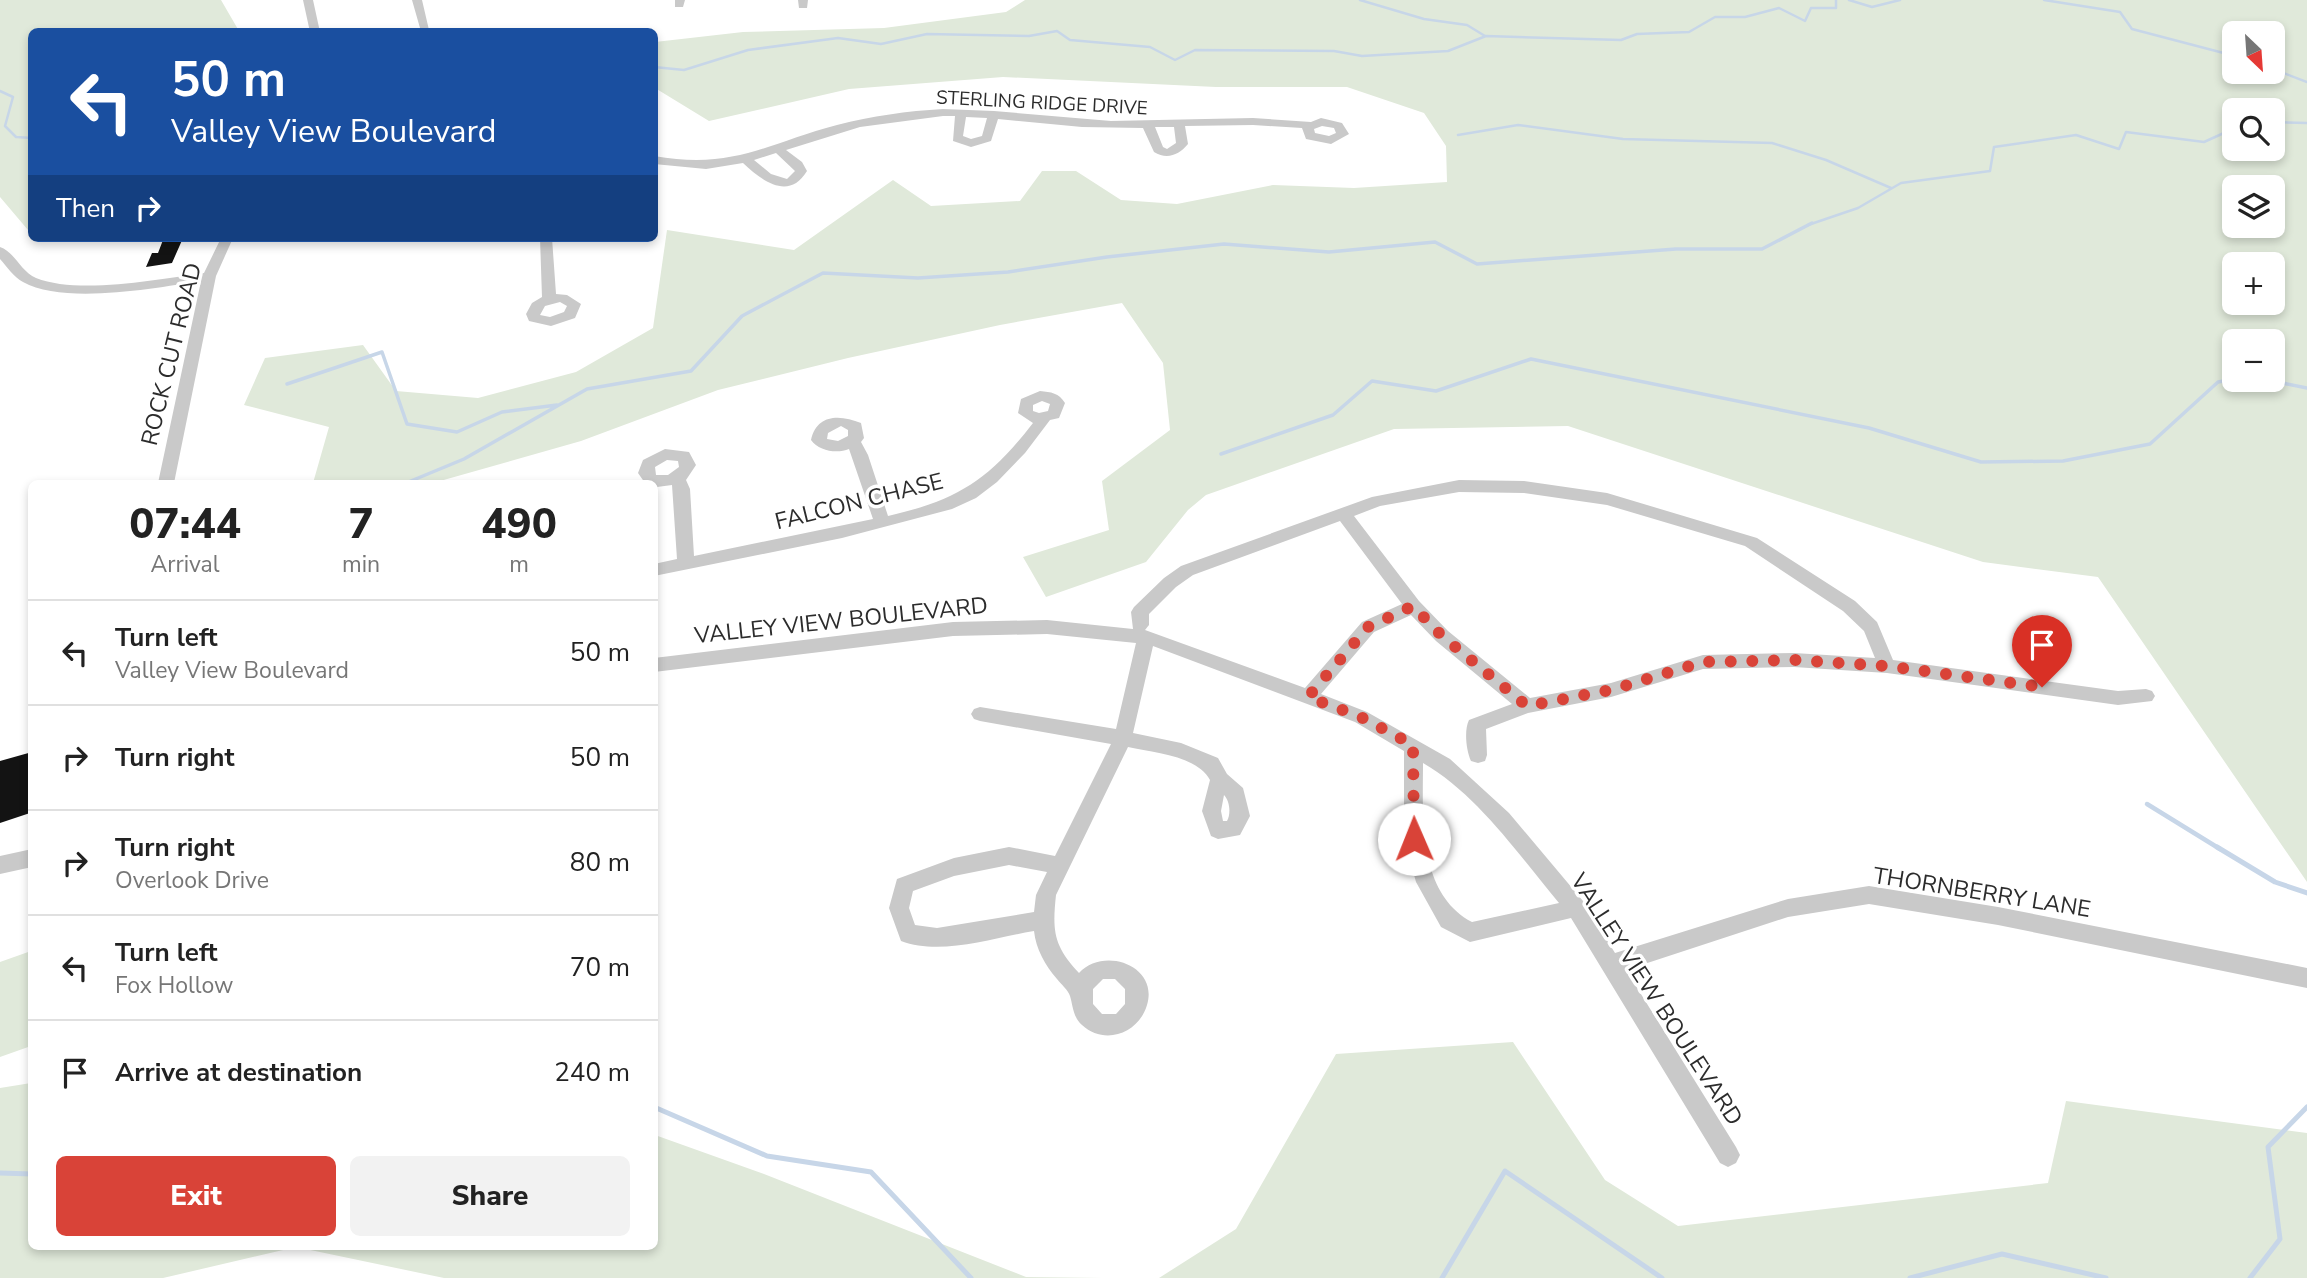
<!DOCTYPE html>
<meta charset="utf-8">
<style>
body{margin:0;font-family:"Nunito Sans",sans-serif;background:#f2f2f2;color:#222;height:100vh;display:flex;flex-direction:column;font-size:26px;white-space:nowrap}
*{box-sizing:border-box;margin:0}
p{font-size:23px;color:#767676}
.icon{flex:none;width:38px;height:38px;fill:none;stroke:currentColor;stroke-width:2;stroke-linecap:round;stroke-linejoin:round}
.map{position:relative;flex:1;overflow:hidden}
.details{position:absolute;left:28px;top:480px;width:630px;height:770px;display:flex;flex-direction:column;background:#fff;border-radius:10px;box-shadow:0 4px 10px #0003}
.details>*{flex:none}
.banner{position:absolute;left:28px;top:28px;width:630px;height:214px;border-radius:10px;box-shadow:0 4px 10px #0003;background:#1a4fa0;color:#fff;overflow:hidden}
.needle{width:46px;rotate:155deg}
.fabs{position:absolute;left:2222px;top:21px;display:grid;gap:14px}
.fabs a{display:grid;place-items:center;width:63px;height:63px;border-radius:10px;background:#fff;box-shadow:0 4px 10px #0003;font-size:35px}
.pin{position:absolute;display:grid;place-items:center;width:60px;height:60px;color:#fff;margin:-72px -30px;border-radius:50% 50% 50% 0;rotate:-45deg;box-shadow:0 0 7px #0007}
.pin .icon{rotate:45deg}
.me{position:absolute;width:77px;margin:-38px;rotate:359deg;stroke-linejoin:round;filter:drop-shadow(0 0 5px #0008)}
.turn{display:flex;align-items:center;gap:24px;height:147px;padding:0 28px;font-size:32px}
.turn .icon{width:91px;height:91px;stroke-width:2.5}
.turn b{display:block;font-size:49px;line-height:60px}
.then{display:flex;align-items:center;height:66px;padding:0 28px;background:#0003;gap:14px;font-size:26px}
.eta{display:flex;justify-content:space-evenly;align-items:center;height:119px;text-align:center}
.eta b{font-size:42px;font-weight:800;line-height:49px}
.primary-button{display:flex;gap:14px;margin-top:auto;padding:14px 28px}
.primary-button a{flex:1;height:80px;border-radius:10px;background:#d94338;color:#fff;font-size:28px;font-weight:800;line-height:80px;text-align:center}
.primary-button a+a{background:#f2f2f2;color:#222}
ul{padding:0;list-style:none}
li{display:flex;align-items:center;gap:21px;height:105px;padding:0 28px;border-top:2px solid #e0e0e0}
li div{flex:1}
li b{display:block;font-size:26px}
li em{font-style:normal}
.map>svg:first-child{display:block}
.green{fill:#e0e9da;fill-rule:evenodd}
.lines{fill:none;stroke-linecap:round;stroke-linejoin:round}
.stream-far3{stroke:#c7d6e8;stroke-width:2.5}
.stream-far2{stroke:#c7d6e8;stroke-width:3.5}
.stream-far1{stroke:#c7d6e8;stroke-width:4.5}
.stream{stroke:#c7d6e8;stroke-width:5}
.building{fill:#131313}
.minor{fill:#c9c9c9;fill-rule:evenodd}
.route{stroke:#d94338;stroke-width:12;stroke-dasharray:0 21.6}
.labels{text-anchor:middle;stroke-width:7;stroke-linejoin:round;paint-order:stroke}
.far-street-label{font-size:19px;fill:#2c2c2c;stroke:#fff}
.street-label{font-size:23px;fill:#2c2c2c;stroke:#fff}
</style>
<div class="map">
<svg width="2307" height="1278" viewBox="0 0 2307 1278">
<rect width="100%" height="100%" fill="#fff"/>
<path class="green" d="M0,0h221l18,31 -207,1v198h-4l-28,-33z
M1025,0h1282v882l-209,-305 -115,-15 -415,-136 -174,3 -188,66 -18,15 -42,52 -100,35 -23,-40 86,-27 -7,-49 68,-51 -7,-67 -41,-60 -122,22 -152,33 -130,32 -137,51 -148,42h-120l16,-56 -85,-22 21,-47 98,-13 33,46 82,7 98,-26 77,-44 14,-98 127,20 99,-70 38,26 89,-5 22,-30h34l45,29 56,4 96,-19 81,3 93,-6 -1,-36 -22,-33 -77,-26h-131l-213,-10 -154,12 -140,32 -54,-33v-46l88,-10 141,-4 122,-16zM2273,33v39h-38v-39zM2273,110v39h-38v-39zM2273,187v39h-38v-39zM2273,264v39h-38v-39zM2273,341v39h-38v-39z
M31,951v95l-31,11v-95z
M1513,1042l92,138 73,46 370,-43 18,-82 241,32v145h-1148l77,-49 100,-175z
M31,1083l1,163h622l1,-111 109,39 262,103 77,1h-659l-148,-31 -133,31h-163v-190z"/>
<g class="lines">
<path class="stream-far3" d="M1360,0l64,19 43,6 18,11
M1849,0l23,7 28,-7
M2044,0l76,12 12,17 103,27
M654,67l30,3 64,-20 90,-12 43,6 46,-10 102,2 28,-5 13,9 80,7 25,13 20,-10 139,1 28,5 86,-5 38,-15 135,4 16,-6 52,-2 26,-15h30l34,-9 26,13 6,-13h25v-8
M2273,69l34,13
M0,91l13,6 -8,29 11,11 16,1
M2273,122l34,1
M1458,135l60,-10 105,14 149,4 54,17 65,28
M1808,225l50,-17 43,-25 89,-12 4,-24 82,-12 43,14 7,-17 78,10 31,-14"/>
<path class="stream-far2" d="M2268,380l39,8
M287,384l95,-32 25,72 50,8 45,-20 55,-7
M1221,454l112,-39 39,-34 64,10 95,-32 338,69 112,34 82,-1 87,-17 68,-62 17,-3
M406,483l58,-24 123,-70 104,-18 51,-55 81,-43 95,5 90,-6 99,-15 117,-13 105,8 106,-10 42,22 199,-15h86l50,-26"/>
<path class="stream-far1" d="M2147,804l73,45"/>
<path class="stream" d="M2217,847l58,35 32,11
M654,1107l113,49 104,16 100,106
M0,1173l32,1
M1442,1278l63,-107 157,107
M1910,1278l92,-24 104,24
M2250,1278l30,-39 -12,-92 39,-40"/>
</g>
<path class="building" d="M183,238l-11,25 -26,4 6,-14h6l5,-13z
M32,752l-2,61 -30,10v-62z"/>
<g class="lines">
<path class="minor" d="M303,0h10l7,32h-10z
M412,0h10l7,30 -9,-2z
M675,0h10l-2,7h-8z
M798,0h10l-1,8h-8z
M943,109l51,2 117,10 142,-3 58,4 10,-4 21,5 7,11 -18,10 -25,-5 -4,-11 -49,-3 -68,1 3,18c-9,11 -21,16 -34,8l-11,-24 -61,-1 -84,-8 -7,22 -20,6 -18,-6 2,-25h-12l-83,11 -74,23 16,12 5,9c-18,30 -45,10 -64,-8l-37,6 -52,-5v-8c80,14 111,-12 183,-31 35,-9 70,-14 106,-16zM966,117l21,1 -5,18 -11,3 -8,-3zM1322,126l12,2 2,5 -7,3 -14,-3 -1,-4zM1155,127h19l2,16 -9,6 -4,-2zM776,153l19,18 -8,8 -16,-5 -17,-14z
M221,238h12l-17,38 -42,207h-16l43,-202c-45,7 -137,24 -178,1 -9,-5 -16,-15 -23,-23v-12c15,5 21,25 36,31 43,17 123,1 168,-5z
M540,238h12l4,56 11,1 14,9 -6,14 -24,8 -22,-5 -3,-7 6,-11 10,-6zM560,302l7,4 -3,6 -14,5 -10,-2 5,-9z
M1040,391c11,1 19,2 25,12l-6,15 -9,2 -25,33 -28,29 -21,16 -24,11 -110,29 -188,38v-12l23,-5 -5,-74 -15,2 -3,-4h-9l-7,-10 5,-13 22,-11 24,3 7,13 -10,15 4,9 4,67 179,-37 -24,-70c-12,5 -30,2 -38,-9 6,-27 30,-25 50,-17l3,15 -3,4 7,13 20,61c70,-16 101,-36 145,-93l-15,-10 3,-14zM1042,401l8,3 -2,7 -9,2 -6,-2v-6zM841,426l7,4v6l-10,5 -11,-2 1,-6zM667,460l11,1 1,6 -11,8h-12l-1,-8z
M1459,480l65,1 83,12 150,45 98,63 22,21 16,38 225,31 28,-2 6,2 3,5 -3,5 -34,4 -231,-32 -93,-6 -91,2 -92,28 -83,16 -42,16 1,26 -2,6 -7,2 -7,-2c-5,-11 -7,-31 -2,-41l43,-16 -76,-63 -25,-26 -37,17 -53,62 46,18 83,47 59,54 74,88 32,52 173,-54 81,-13 129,21 309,61v20l-309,-63 -129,-21 -81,13 -162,53 110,177 4,8 -4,8 -8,4 -8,-4 -149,-245 -101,24 -29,-15 -25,-45 -12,-43v-88l-49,-29 -202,-76 -20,87 48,10 37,15 9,16 16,14 7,28 -10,19 -22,4 -7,-3 -9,-25 8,-31c-14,-25 -56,-27 -82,-33l-72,148c-4,37 -2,51 23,78 24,-27 80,-8 68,32 -8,28 -42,41 -65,20 -9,-8 -9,-19 -12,-29 -2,-6 -9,-12 -13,-17 -12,-14 -21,-30 -23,-48 -42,7 -93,25 -133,10l-12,-33 8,-29 57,-21 55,-11 46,9 56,-112 -131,-23 -6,-2 -3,-5 3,-5 6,-2 136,22 20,-86 -89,-9 -94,2 -299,36v-14l299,-36 94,-2 86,9 -2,-17 3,-5 30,-29 17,-12 191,-69zM1459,492l65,1 83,12 138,41 98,65 21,20 11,27 -81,-5 -91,2 -92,28 -81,15 -82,-67 -29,-30 -65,-85 26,-10zM1340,521l62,83 -40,18 -57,66 -160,-58 4,-5v-11l27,-27 17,-12zM1423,763c54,31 96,92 136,140l-87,19c-55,-29 -49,-107 -49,-159zM1224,795c6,6 7,19 3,26h-4l-2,-10zM1009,865l38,7 -11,23 -2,17 -97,16 -22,-3 -6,-17 4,-17 41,-15zM1103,979h12l10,10v15l-9,10h-14l-9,-10v-15z
M32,849v18l-32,7v-18z"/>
</g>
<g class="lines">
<path class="route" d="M1414,839l-1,-94 -52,-28 -53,-20 60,-70 45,-21 29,30 85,70 84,-16 92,-28 91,-2 93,6 155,21"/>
</g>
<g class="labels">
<g class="far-street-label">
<text transform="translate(1042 102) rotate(3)" y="7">STERLING RIDGE DRIVE</text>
</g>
<g class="street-label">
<text transform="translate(171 354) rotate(-76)" y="8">ROCK CUT ROAD</text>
<text transform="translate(859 501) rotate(-14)" y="8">FALCON CHASE</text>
<text transform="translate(841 620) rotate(-6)" y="8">VALLEY VIEW BOULEVARD</text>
<text transform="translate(1982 892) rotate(9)" y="8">THORNBERRY LANE</text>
<text transform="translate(1657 999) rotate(57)" y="8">VALLEY VIEW BOULEVARD</text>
</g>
</g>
</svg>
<div class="fabs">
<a><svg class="needle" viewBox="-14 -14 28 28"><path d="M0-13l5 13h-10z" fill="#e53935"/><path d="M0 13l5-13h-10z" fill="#767676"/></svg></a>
<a><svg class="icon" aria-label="search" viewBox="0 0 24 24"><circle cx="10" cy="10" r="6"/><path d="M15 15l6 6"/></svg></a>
<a><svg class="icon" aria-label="layers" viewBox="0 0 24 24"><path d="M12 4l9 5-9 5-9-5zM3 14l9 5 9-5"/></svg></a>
<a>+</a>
<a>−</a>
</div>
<div class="pin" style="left:2042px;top:687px;background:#d93025"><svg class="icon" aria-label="arrive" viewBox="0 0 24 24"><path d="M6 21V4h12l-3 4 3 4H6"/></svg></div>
<svg class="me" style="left:1414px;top:839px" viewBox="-20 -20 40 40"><circle r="19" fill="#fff"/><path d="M0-13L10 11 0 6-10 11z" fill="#d94338"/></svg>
<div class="banner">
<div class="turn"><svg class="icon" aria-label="left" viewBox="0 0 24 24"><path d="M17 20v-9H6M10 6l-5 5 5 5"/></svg><div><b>50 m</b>Valley View Boulevard</div></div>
<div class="then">Then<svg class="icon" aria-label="right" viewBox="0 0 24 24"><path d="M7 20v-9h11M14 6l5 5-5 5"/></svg></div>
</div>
<section class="details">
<div class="eta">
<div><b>07:44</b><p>Arrival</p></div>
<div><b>7</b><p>min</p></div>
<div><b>490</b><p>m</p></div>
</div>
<ul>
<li><svg class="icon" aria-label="left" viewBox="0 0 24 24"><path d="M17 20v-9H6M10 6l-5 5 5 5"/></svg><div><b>Turn left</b><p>Valley View Boulevard</p></div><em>50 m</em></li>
<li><svg class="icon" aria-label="right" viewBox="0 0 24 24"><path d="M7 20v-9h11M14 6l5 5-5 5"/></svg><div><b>Turn right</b></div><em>50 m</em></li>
<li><svg class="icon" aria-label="right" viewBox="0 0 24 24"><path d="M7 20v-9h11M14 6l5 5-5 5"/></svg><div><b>Turn right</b><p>Overlook Drive</p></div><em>80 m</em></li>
<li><svg class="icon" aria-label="left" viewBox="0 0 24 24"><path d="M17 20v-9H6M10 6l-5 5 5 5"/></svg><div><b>Turn left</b><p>Fox Hollow</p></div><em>70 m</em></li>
<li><svg class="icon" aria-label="arrive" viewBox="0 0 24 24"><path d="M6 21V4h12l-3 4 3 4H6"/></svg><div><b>Arrive at destination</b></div><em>240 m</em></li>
</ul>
<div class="primary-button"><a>Exit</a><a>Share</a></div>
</section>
</div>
